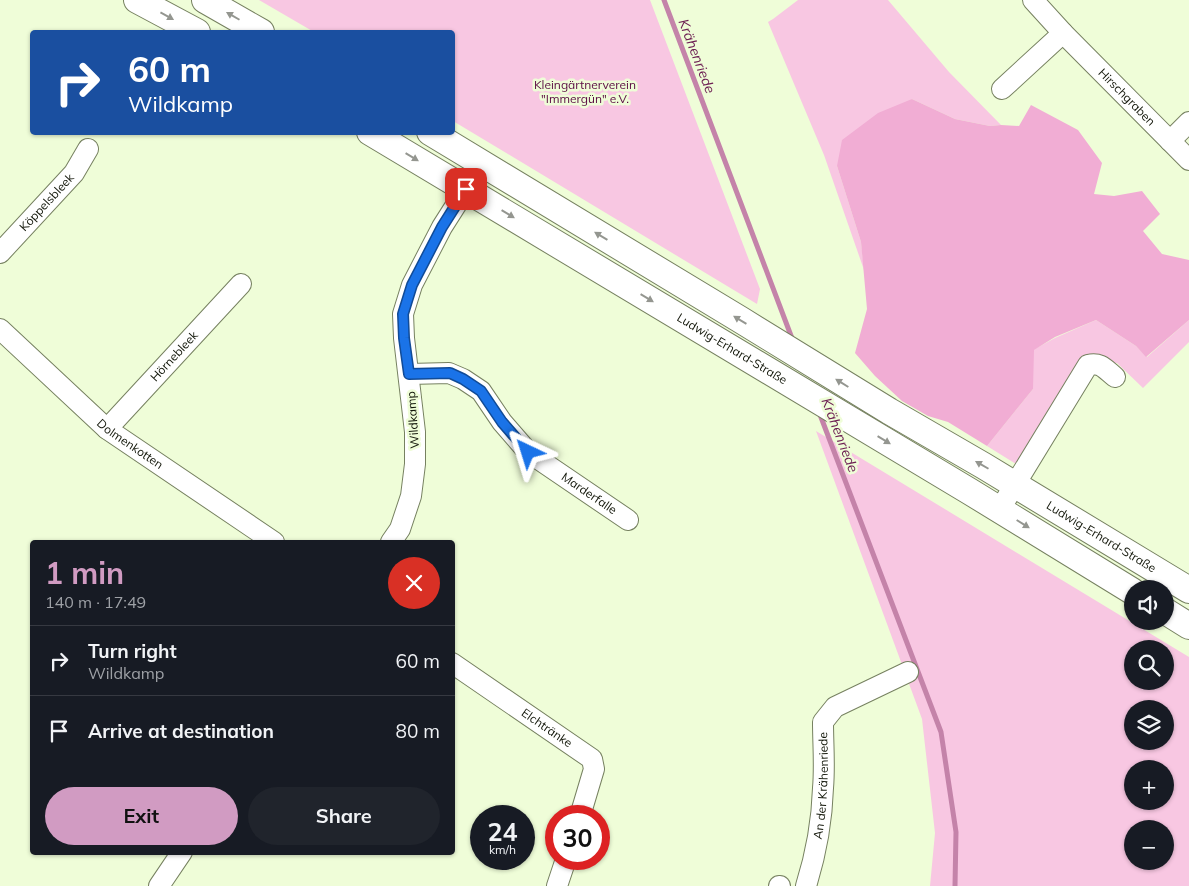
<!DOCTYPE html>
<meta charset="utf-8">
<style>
body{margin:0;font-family:Mulish,sans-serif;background:#20242c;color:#f1f3f6;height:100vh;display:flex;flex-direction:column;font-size:19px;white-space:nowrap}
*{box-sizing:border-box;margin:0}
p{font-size:16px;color:#9ea1a6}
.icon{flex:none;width:28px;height:28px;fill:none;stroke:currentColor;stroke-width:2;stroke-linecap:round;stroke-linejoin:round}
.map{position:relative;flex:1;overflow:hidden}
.side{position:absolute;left:30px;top:540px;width:425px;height:315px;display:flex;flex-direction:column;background:#171b24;border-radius:5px;box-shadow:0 1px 4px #0004}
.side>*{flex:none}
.top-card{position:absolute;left:30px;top:30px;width:425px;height:105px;border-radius:5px;box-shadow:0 1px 4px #0004;background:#1a4fa0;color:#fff;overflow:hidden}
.tools{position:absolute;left:1124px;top:580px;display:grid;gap:10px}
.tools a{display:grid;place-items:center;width:50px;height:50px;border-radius:50%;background:#171b24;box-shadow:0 1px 4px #0004;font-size:25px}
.speed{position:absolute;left:470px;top:805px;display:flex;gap:10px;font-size:25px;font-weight:700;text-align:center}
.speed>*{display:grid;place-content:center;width:65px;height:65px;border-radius:50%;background:#171b24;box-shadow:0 1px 4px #0004;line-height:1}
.speed small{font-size:12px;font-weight:400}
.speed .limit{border:8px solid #d22;background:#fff;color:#111}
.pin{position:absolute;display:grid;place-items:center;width:42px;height:42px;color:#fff;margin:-21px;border-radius:10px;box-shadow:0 2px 8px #0006}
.me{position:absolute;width:55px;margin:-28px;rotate:319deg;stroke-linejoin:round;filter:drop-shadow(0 0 4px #0008)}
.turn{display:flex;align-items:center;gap:18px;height:105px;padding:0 15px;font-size:22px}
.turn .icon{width:65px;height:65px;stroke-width:2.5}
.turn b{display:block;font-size:35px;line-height:42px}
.round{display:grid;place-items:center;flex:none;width:52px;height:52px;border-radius:26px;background:#20242c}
.overview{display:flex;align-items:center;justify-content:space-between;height:85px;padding:0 15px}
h1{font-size:30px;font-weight:700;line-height:38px;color:#d19bc2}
.primary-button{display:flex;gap:10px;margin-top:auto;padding:10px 15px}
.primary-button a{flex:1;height:58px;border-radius:30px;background:#d19bc2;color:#111;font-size:20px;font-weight:700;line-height:58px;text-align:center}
.primary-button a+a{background:#20242c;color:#f1f3f6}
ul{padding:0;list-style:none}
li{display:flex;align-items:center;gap:15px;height:70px;padding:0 15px;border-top:1px solid #363941}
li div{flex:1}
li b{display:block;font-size:19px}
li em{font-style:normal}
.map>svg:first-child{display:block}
.green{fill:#f8c7e2;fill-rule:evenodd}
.forest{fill:#f1add4}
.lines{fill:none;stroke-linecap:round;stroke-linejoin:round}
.stream{stroke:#c483a9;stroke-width:5}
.minor-casing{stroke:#768160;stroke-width:22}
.major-casing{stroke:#768160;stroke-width:28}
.minor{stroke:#fff;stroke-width:20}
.major{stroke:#fff;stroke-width:26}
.oneway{fill:#949690}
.route-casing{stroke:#114b97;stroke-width:12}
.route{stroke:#1a73e8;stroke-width:9}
.labels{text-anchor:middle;stroke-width:5;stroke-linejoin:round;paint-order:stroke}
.park-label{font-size:12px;fill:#590941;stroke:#effdd8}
.street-label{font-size:12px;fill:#121609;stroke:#effdd8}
.water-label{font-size:14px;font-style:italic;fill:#6e2154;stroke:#effdd8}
</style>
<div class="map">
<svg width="1189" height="886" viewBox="0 0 1189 886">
<rect width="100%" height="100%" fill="#effdd8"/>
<path class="green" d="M259,0h391l110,289 -3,15 -304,-183 -1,-89h-138z
M798,0h90l61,72 52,53 -11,1 -35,-7 -43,-20 -75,67 24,76 3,28 -40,-115 -56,-133 5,-3z
M1096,320l40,26 11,11 42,-37v22l-46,46 -26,-25 -29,2 -64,104 -37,-23 46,-57v-39l22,-12z
M816,431l373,226v229h-259l5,-53 -13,-114zM1132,649h33v32h-33zM1132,709h33v32h-33zM1132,769h33v32h-33zM1132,829h33v32h-33z"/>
<path class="forest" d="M912,99l43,20 35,7 11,-1 18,1 12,-21 47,25 24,33 -8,31 20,2 28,-5 18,23 -17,17 19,23 27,6v60l-43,37 -10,-11 -40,-26 -41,17 -21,13 -1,39 -46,57 -39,-24 -20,-6 -26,-15 -27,-25 -20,-23 12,-44 -6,-67 -24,-76 5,-26 36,-27z"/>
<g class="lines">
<path class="stream" d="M664,0l129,341
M819,412l122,320 15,100 -1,54"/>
<defs>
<g id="minor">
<path id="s1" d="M1033,0l30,33 126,127"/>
<path d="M1002,89l61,-56"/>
<path d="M1170,141l19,-19"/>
<path id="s2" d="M0,253l74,-80 14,-24"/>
<path id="s3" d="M0,329l107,100 167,113"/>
<path id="s4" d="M409,374l40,-1 14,6 18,12 21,31 26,30 100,68"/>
<path id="s5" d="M107,429l134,-145"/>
<path d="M1000,509l88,-144c13,-3 17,4 27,12"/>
<path d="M391,542l9,-13 11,-33 4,-32v-32l-11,-94 -1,-24 9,-29 30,-58 40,-63"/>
<path id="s6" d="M452,663l140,96 2,10 -14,47"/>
<path d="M159,886l23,-34"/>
<path d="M557,886l9,-27"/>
<path d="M779,886h1"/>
<path id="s7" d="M806,886c10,-32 16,-65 17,-98 2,-22 0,-44 0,-66l12,-15 73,-35"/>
</g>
<g id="major">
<path d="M137,0l60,32"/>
<path d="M205,0l56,32"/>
<path id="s8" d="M370,132l599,359 163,100"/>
<path id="s9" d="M430,132l311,188 148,91 95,55 205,124"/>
<path d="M1165,611l24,15"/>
</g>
</defs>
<use href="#minor" class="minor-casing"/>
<use href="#major" class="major-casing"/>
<use href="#minor" class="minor"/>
<use href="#major" class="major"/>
</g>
<defs><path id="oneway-solid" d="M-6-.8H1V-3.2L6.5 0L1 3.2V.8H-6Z" transform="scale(1.25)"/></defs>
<g class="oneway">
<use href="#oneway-solid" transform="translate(167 16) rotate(29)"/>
<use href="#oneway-solid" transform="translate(233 16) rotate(-150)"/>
<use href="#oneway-solid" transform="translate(412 157) rotate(31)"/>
<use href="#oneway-solid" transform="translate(508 214) rotate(31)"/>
<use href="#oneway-solid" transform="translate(601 236) rotate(-149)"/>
<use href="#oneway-solid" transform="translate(647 298) rotate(31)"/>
<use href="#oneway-solid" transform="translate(740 320) rotate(-149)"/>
<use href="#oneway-solid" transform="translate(842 383) rotate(-148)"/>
<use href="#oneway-solid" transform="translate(884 440) rotate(31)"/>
<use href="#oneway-solid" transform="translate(982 465) rotate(-150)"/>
<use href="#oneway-solid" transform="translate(1023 524) rotate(32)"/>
</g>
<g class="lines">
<defs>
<path id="route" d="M466,189l-24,38 -30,58 -9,29 1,24 5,36 41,-1 13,6 18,12 21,31 26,30"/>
</defs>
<use href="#route" class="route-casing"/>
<use href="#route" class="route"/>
</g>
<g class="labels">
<g class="park-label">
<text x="585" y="89">Kleingärtnerverein<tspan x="585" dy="14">"Immergün" e.V.</tspan></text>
</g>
<g class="street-label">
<text dy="4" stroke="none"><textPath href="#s1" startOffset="135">Hirschgraben</textPath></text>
<text dy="4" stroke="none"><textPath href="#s2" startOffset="69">Köppelsbleek</textPath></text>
<text dy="4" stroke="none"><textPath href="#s8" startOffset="422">Ludwig-Erhard-Straße</textPath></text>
<text dy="4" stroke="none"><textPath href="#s5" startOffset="99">Hörnebleek</textPath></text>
<text transform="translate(413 420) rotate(-94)" y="4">Wildkamp</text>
<text dy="4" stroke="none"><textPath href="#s3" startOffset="174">Dolmenkotten</textPath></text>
<text dy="4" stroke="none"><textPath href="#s4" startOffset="228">Marderfalle</textPath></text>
<text dy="4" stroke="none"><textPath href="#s9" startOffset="784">Ludwig-Erhard-Straße</textPath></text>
<text dy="4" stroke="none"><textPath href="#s6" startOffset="115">Elchtränke</textPath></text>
<text dy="4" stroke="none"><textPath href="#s7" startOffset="102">An der Krähenriede</textPath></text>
</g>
<g class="water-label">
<text transform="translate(697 56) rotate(69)" y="5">Krähenriede</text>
<text transform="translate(840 435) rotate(69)" y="5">Krähenriede</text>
</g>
</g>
</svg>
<div class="tools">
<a><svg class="icon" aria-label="sound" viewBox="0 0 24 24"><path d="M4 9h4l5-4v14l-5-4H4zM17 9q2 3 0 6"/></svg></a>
<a><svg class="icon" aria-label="search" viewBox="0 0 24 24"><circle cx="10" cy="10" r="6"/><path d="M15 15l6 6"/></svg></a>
<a><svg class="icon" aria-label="layers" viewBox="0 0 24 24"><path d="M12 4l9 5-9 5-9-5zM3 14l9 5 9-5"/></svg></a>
<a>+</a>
<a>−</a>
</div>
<div class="speed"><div>24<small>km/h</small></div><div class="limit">30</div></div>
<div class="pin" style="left:466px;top:189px;background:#d93025"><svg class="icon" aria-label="arrive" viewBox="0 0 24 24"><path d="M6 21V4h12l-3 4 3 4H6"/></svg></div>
<svg class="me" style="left:528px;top:452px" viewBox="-20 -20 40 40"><path d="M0-17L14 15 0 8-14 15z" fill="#1a73e8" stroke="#fff" stroke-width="4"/></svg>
<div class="top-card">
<div class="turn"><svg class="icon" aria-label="right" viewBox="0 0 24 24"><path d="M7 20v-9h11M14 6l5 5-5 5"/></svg><div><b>60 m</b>Wildkamp</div></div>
</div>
<section class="side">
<div class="overview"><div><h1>1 min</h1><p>140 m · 17:49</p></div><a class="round" style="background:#d93025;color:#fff"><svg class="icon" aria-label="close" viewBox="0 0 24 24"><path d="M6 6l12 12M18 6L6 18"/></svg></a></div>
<ul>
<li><svg class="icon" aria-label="right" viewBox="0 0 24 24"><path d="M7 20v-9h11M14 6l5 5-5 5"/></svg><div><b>Turn right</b><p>Wildkamp</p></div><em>60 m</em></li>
<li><svg class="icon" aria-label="arrive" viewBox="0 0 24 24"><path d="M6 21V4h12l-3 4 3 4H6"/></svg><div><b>Arrive at destination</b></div><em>80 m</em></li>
</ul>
<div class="primary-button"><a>Exit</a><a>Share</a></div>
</section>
</div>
